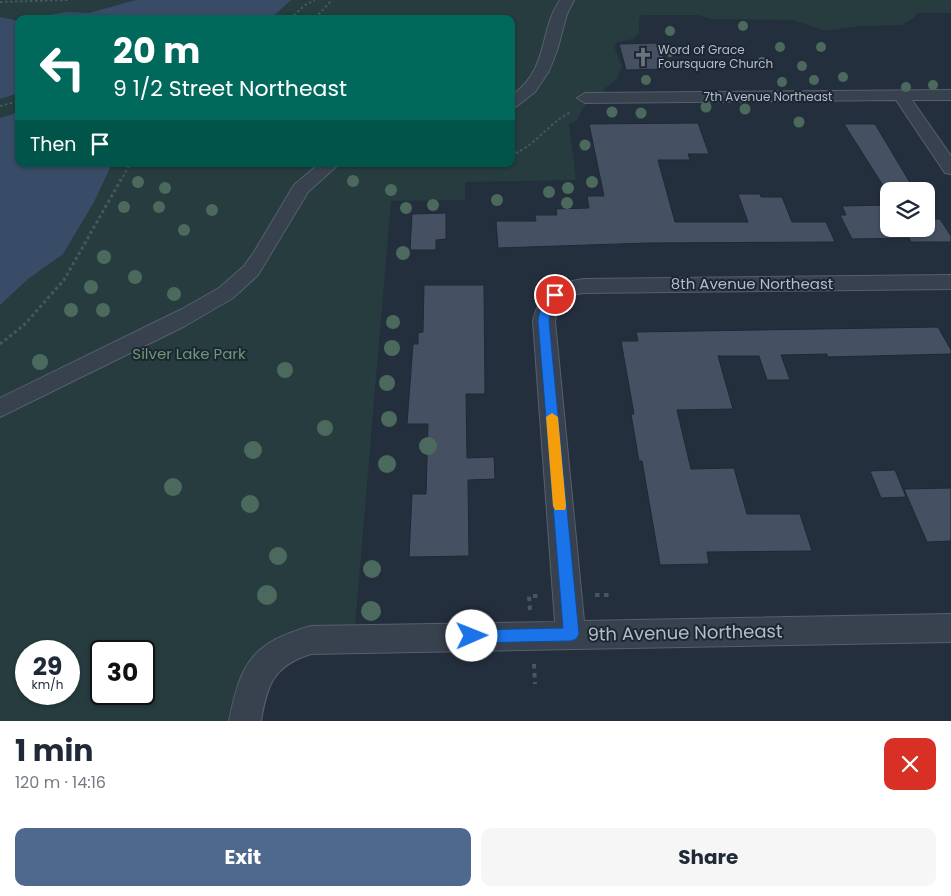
<!DOCTYPE html>
<meta charset="utf-8">
<style>
body{margin:0;font-family:Poppins,sans-serif;background:#f6f6f7;color:#1f2937;height:100vh;display:flex;flex-direction:column;font-size:19px;white-space:nowrap}
*{box-sizing:border-box;margin:0}
p{font-size:16px;color:#747a83}
.icon{flex:none;width:28px;height:28px;fill:none;stroke:currentColor;stroke-width:2;stroke-linecap:round;stroke-linejoin:round}
.map{position:relative;height:721px;overflow:hidden}
.drawer{display:flex;flex-direction:column;background:#fff;flex:1}
.drawer>*{flex:none}
.guide{position:absolute;left:15px;top:15px;width:500px;height:152px;border-radius:10px;box-shadow:0 1px 4px #0004;background:#00695c;color:#fff;overflow:hidden}
.buttons{position:absolute;left:880px;top:182px;display:grid;gap:10px}
.buttons a{display:grid;place-items:center;width:55px;height:55px;border-radius:10px;background:#fff;box-shadow:0 1px 4px #0004;font-size:25px}
.speed{position:absolute;left:15px;top:640px;display:flex;gap:10px;font-size:25px;font-weight:700;text-align:center}
.speed>*{display:grid;place-content:center;width:65px;height:65px;border-radius:50%;background:#fff;box-shadow:0 1px 4px #0004;line-height:1}
.speed small{font-size:12px;font-weight:400}
.speed .limit{border:2px solid #111;border-radius:8px;background:#fff;color:#111}
.pin{position:absolute;display:grid;place-items:center;width:42px;height:42px;color:#fff;margin:-21px;border:2px solid #fff;border-radius:50%;box-shadow:0 1px 5px #0007}
.me{position:absolute;width:55px;margin:-28px;rotate:89deg;stroke-linejoin:round;filter:drop-shadow(0 0 4px #0008)}
.turn{display:flex;align-items:center;gap:18px;height:105px;padding:0 15px;font-size:22px}
.turn .icon{width:65px;height:65px;stroke-width:2.5}
.turn b{display:block;font-size:35px;line-height:42px}
.then{display:flex;align-items:center;height:48px;padding:0 15px;background:#0003;gap:10px;font-size:19px}
.round{display:grid;place-items:center;flex:none;width:52px;height:52px;border-radius:10px;background:#f6f6f7}
.summary{display:flex;align-items:center;justify-content:space-between;height:85px;padding:0 15px}
h1{font-size:30px;font-weight:700;line-height:38px}
.button{display:flex;gap:10px;margin-top:auto;padding:10px 15px}
.button a{flex:1;height:58px;border-radius:10px;background:#4f688e;color:#fff;font-size:20px;font-weight:700;line-height:58px;text-align:center}
.button a+a{background:#f6f6f7;color:#1f2937}
.map>svg:first-child{display:block}
.green{fill:#263c3f;fill-rule:evenodd}
.water{fill:#394c67}
.building{fill:#455162;stroke:#1f2835}
.lines{fill:none;stroke-linecap:round;stroke-linejoin:round}
.minor-casing{stroke:#565f6c;stroke-width:2}
.path-far2{stroke:#44595c;stroke-width:2;stroke-dasharray:2.5 2.5;stroke-linecap:butt}
.path-far1{stroke:#44595c;stroke-width:3;stroke-dasharray:3 3;stroke-linecap:butt}
.path{stroke:#44595c;stroke-width:4;stroke-dasharray:4.5 4.5;stroke-linecap:butt}
.minor{fill:#38414e;fill-rule:evenodd}
.tree{fill:#4b6a5d}
.route{fill:#1a73e8;stroke:#114b97}
.slow{fill:#f59e0b}
.labels{text-anchor:middle;stroke-width:4;stroke-linejoin:round;paint-order:stroke}
.far-poi-label{font-size:12px;fill:#b4bcc9;stroke:#1d2633;text-anchor:start}
.far-street-label{font-size:12px;fill:#b4bcc9;stroke:#1d2633}
.street-label{font-size:15px;fill:#b4bcc9;stroke:#1d2633}
.park-label{font-size:15px;fill:#6b9a76;stroke:#1d2633}
.near-street-label{font-size:18px;fill:#b4bcc9;stroke:#1d2633}
</style>
<div class="map">
<svg width="951" height="721" viewBox="0 0 951 721">
<rect width="100%" height="100%" fill="#242f3e"/>
<path class="green" d="M0,0h951v13h-34l-2,4 -13,8 -41,1 -35,5 -33,-11 -82,-1 -14,-4h-56l-2,4v15l-6,5 -16,3 -3,4 8,21 -6,13 -12,9 1,8c-17,1 -21,8 -28,23l-8,4 7,56 -111,2v18l-74,1 -37,437 -63,7 -47,76h-244zM19,19h492v145h-492zM26,651h43v43h-43zM101,651h43v43h-43z"/>
<path class="water" d="M136,0h155l-21,19h-243l39,-7 23,1z
M0,17l19,4v72l-19,6z
M19,112v52h93l-18,38 -31,52 -35,25 -28,26v-187z"/>
<path class="building" d="M659,43l8,26 -41,1 -7,-26z
M698,123l11,31h-21l2,6h-32l17,62h73l-10,-28h22l1,3h21l10,25h34l9,20 -187,1 -150,5 -2,-27h40l-1,-6h22l-1,-6 33,-1 -2,-12h17l-15,-72z
M844,124h31l40,67h-26v4z
M889,205v24h37v-19l6,9h8l11,17v6h-40l-2,-4 -57,1 -12,-24h6l-4,-9z
M446,213v26l-10,1v10h-26l2,-36z
M424,285h60l1,109h-19l1,64 27,-1 1,22 -27,1 1,76 -60,1 3,-63h14l2,-70h-21l6,-80h5v-11l5,-1z
M938,327l13,23v4l-124,3v-3l-46,1 9,25h-23l-8,-24h-41l15,53 -56,1 14,59 43,-1 13,46h53l12,37 -105,1 2,12 -49,1 -18,-104h-3l-8,-47h3l-13,-73h17l-2,-9z
M895,470l11,27 -25,1 -11,-27z
M951,488v53l-24,1 -23,-53z"/>
<g class="lines">
<defs>
<path id="minor" d="M560,0h14l-7,14 -10,37 -8,20 -14,21 -18,14 -6,2v-12c39,-27 27,-64 49,-96z
M951,90v10h-39l39,56v18l-6,-1 -49,-73 -311,3 -8,-5 8,-5z
M319,164h20l-31,28 -50,83 -25,23 -48,28 -185,91v-19l182,-89 37,-21 25,-22 10,-14 40,-67z
M951,275v14l-368,4c-18,2 -25,11 -28,28l29,300 367,-7v28l-640,12c-38,12 -44,31 -50,67h-32c12,-59 23,-78 82,-95l244,-4 -22,-301c6,-28 23,-38 50,-42z"/>
</defs>
<use href="#minor" class="minor-casing"/>
<path class="path-far2" d="M0,2l68,-2
M290,19l15,-14 10,-5
M317,19v-3l15,-16
M0,106l19,-5
M511,155c25,-9 37,-32 60,-43
M123,177l7,-13"/>
<path class="path-far1" d="M0,344l24,-19 40,-45 59,-104"/>
<path class="path" d="M595,595h17
M530,610l-1,-14h12
M534,664l1,20"/>
<use href="#minor" class="minor"/>
</g>
<g class="tree">
<circle cx="743" cy="26" r="5"/>
<circle cx="670" cy="31" r="5"/>
<circle cx="780" cy="47" r="5"/>
<circle cx="821" cy="47" r="5"/>
<circle cx="670" cy="52" r="5"/>
<circle cx="762" cy="62" r="5"/>
<circle cx="802" cy="66" r="5"/>
<circle cx="843" cy="77" r="5"/>
<circle cx="646" cy="80" r="5"/>
<circle cx="814" cy="80" r="5"/>
<circle cx="782" cy="82" r="5"/>
<circle cx="933" cy="85" r="5"/>
<circle cx="906" cy="87" r="5"/>
<circle cx="706" cy="107" r="5.5"/>
<circle cx="745" cy="109" r="5.5"/>
<circle cx="612" cy="112" r="5.5"/>
<circle cx="641" cy="113" r="5.5"/>
<circle cx="799" cy="122" r="5.5"/>
<circle cx="585" cy="145" r="5.5"/>
<circle cx="353" cy="181" r="6"/>
<circle cx="138" cy="182" r="6"/>
<circle cx="592" cy="182" r="6"/>
<circle cx="165" cy="188" r="6"/>
<circle cx="568" cy="188" r="6"/>
<circle cx="391" cy="190" r="6"/>
<circle cx="549" cy="192" r="6"/>
<circle cx="497" cy="200" r="6"/>
<circle cx="567" cy="203" r="6"/>
<circle cx="433" cy="205" r="6"/>
<circle cx="124" cy="207" r="6"/>
<circle cx="159" cy="207" r="6"/>
<circle cx="406" cy="208" r="6"/>
<circle cx="212" cy="210" r="6"/>
<circle cx="184" cy="230" r="6"/>
<circle cx="403" cy="253" r="7"/>
<circle cx="104" cy="257" r="7"/>
<circle cx="135" cy="277" r="7"/>
<circle cx="91" cy="287" r="7"/>
<circle cx="174" cy="294" r="7"/>
<circle cx="71" cy="310" r="7"/>
<circle cx="103" cy="310" r="7"/>
<circle cx="393" cy="322" r="7"/>
<circle cx="392" cy="348" r="8"/>
<circle cx="40" cy="362" r="8"/>
<circle cx="285" cy="370" r="8"/>
<circle cx="387" cy="383" r="8"/>
<circle cx="389" cy="419" r="8"/>
<circle cx="325" cy="428" r="8"/>
<circle cx="428" cy="446" r="9"/>
<circle cx="253" cy="450" r="9"/>
<circle cx="387" cy="464" r="9"/>
<circle cx="173" cy="487" r="9"/>
<circle cx="250" cy="504" r="9"/>
<circle cx="278" cy="556" r="9"/>
<circle cx="372" cy="569" r="9"/>
<circle cx="267" cy="595" r="10"/>
<circle cx="371" cy="611" r="10"/>
</g>
<path class="route" d="M555,292l5,3 -9,14 -2,12 30,313 -3,5 -5,2 -99,2 -5,-2 -2,-5 2,-4 5,-2 91,-2 -25,-307c2,-12 5,-25 17,-29z"/>
<path class="slow" d="M552,413l6,4 8,89 -1,4h-10l-2,-4 -7,-89z"/>
<defs>
<symbol id="church-bare" viewBox="-9 -9 18 18"><path d="M-1.2-6h2.4v3.5h3.3v2.4h-3.3V6h-2.4V-.1h-3.3v-2.4h3.3Z" fill="#6b7280" stroke="#1d2633" stroke-width="2.5" paint-order="stroke"/></symbol>
</defs>
<g fill-rule="evenodd">
<use href="#church-bare" x="629" y="43" width="28" height="28"/>
</g>
<g class="labels">
<g class="far-poi-label">
<text x="658" y="54">Word of Grace<tspan x="658" dy="14">Foursquare Church</tspan></text>
</g>
<g class="far-street-label">
<text x="768" y="101">7th Avenue Northeast</text>
</g>
<g class="street-label">
<text x="752" y="289">8th Avenue Northeast</text>
</g>
<g class="park-label">
<text x="189" y="359">Silver Lake Park</text>
</g>
<g class="near-street-label">
<text transform="translate(685 633) rotate(-1)" y="6">9th Avenue Northeast</text>
</g>
</g>
</svg>
<div class="buttons">
<a><svg class="icon" aria-label="layers" viewBox="0 0 24 24"><path d="M12 4l9 5-9 5-9-5zM3 14l9 5 9-5"/></svg></a>
</div>
<div class="speed"><div>29<small>km/h</small></div><div class="limit">30</div></div>
<div class="pin" style="left:555px;top:295px;background:#d93025"><svg class="icon" aria-label="arrive" viewBox="0 0 24 24"><path d="M6 21V4h12l-3 4 3 4H6"/></svg></div>
<svg class="me" style="left:472px;top:636px" viewBox="-20 -20 40 40"><circle r="19" fill="#fff"/><path d="M0-13L10 11 0 6-10 11z" fill="#1a73e8"/></svg>
<div class="guide">
<div class="turn"><svg class="icon" aria-label="left" viewBox="0 0 24 24"><path d="M17 20v-9H6M10 6l-5 5 5 5"/></svg><div><b>20 m</b>9 1/2 Street Northeast</div></div>
<div class="then">Then<svg class="icon" aria-label="arrive" viewBox="0 0 24 24"><path d="M6 21V4h12l-3 4 3 4H6"/></svg></div>
</div>
</div>
<section class="drawer">
<div class="summary"><div><h1>1 min</h1><p>120 m · 14:16</p></div><a class="round" style="background:#d93025;color:#fff"><svg class="icon" aria-label="close" viewBox="0 0 24 24"><path d="M6 6l12 12M18 6L6 18"/></svg></a></div>
<div class="button"><a>Exit</a><a>Share</a></div>
</section>
